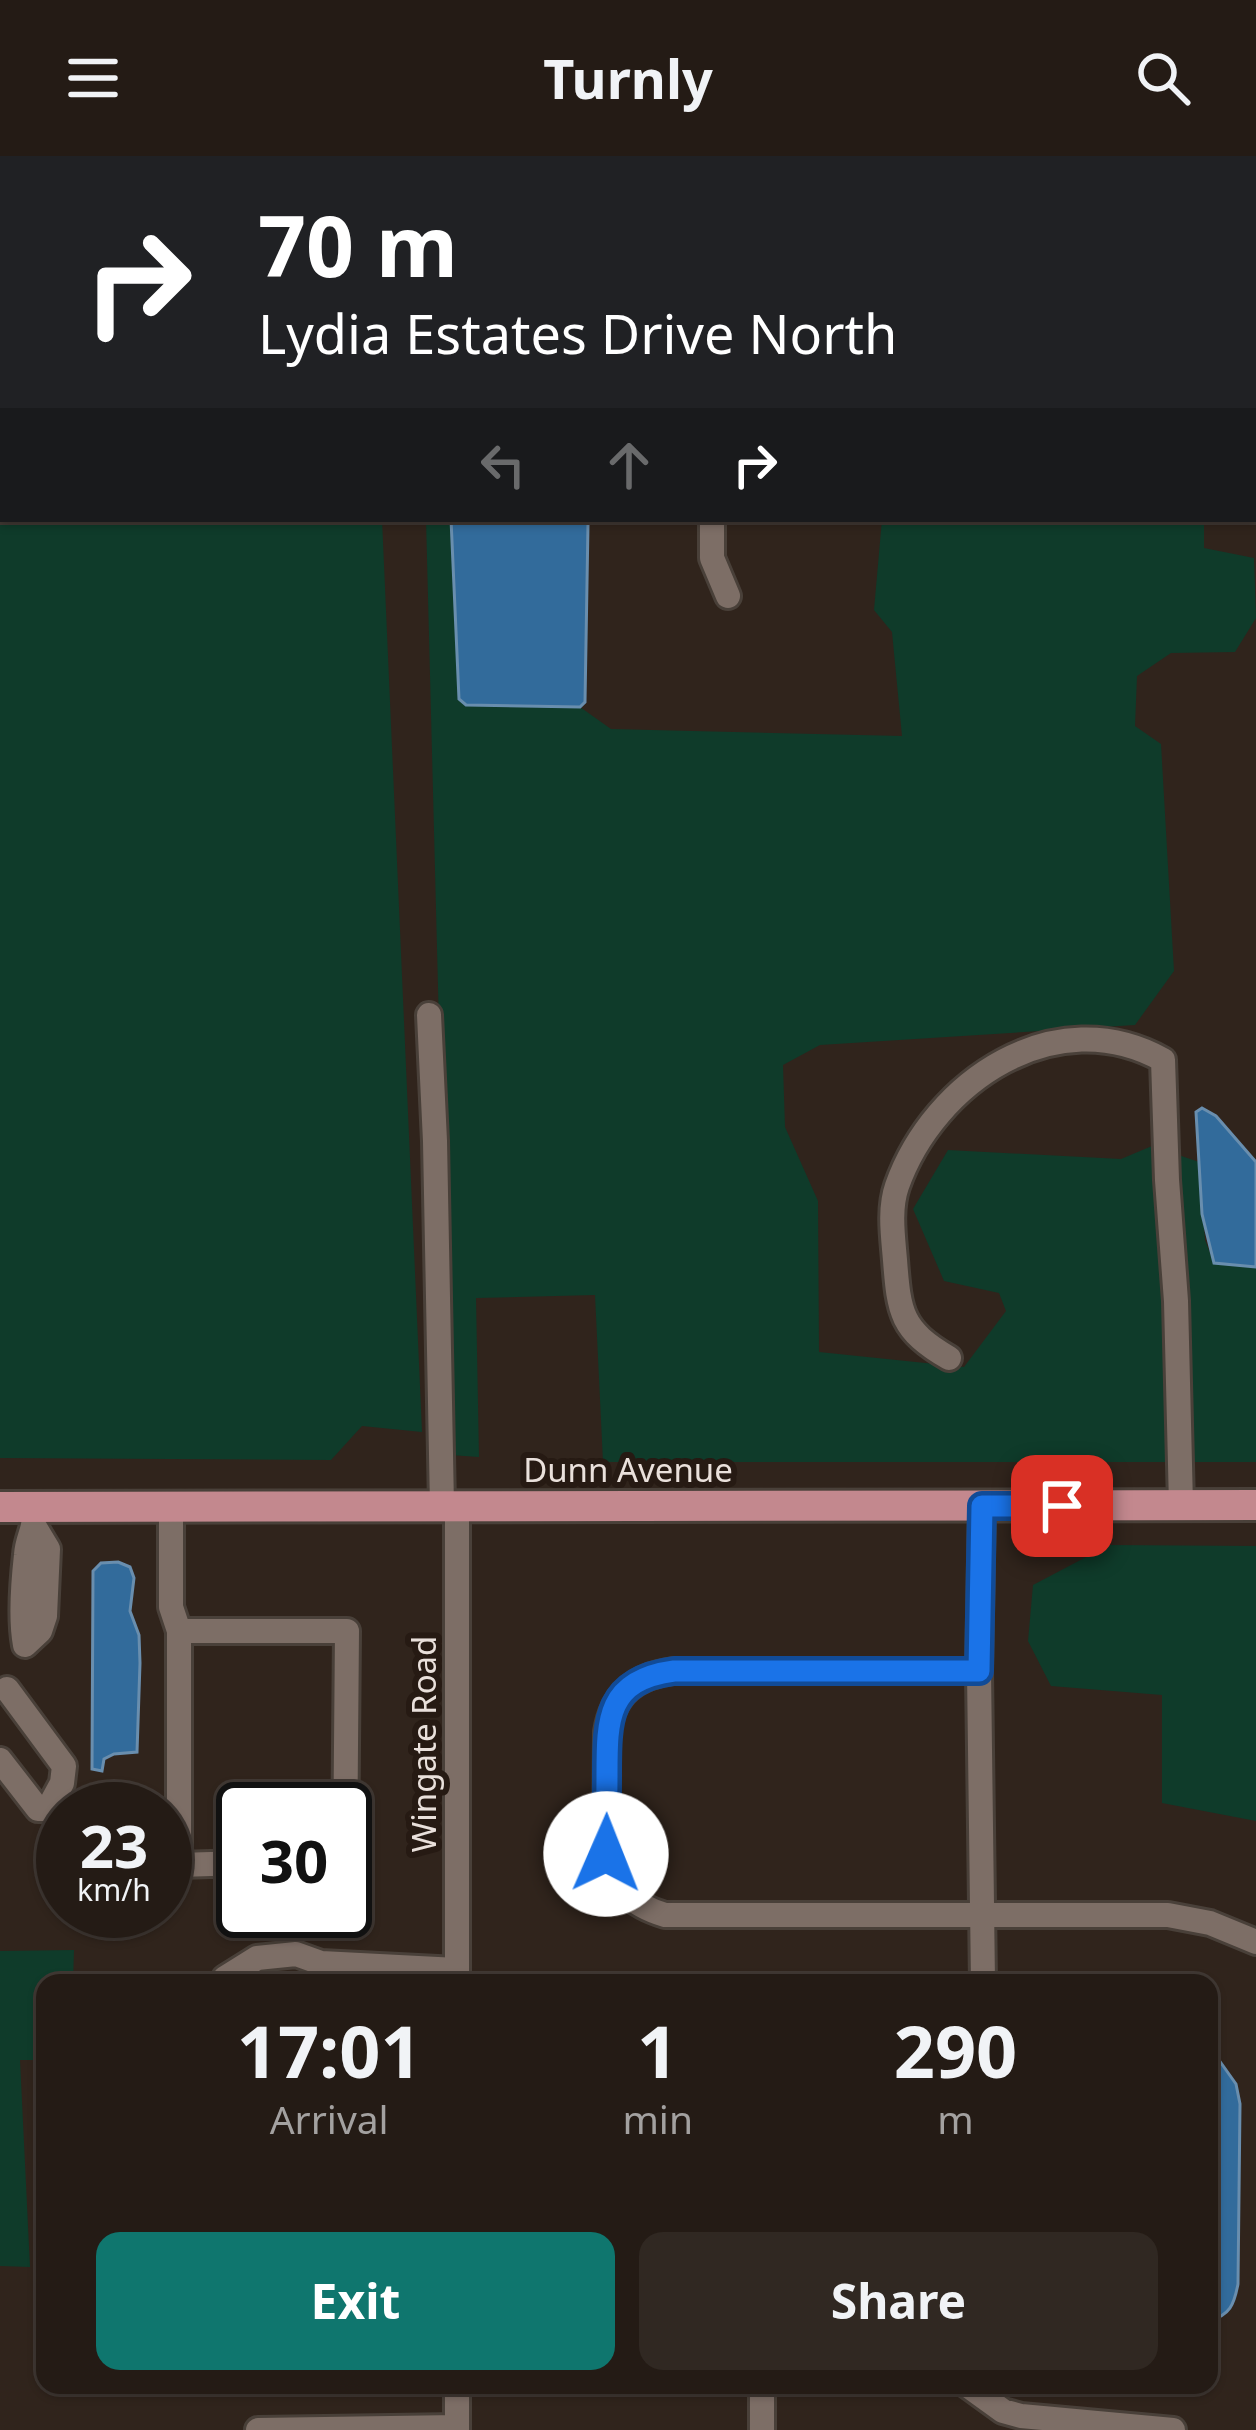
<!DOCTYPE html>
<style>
body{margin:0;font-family:"Noto Sans",sans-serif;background:#302822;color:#f1f3f6;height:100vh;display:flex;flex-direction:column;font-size:45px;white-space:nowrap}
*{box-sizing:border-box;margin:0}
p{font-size:39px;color:#a3a1a0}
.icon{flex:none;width:66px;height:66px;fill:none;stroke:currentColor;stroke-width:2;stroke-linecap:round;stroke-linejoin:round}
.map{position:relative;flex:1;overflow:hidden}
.details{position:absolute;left:36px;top:1818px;width:1182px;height:420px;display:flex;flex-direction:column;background:#241b15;border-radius:24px;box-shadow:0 3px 9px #0004,0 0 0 3px #413934}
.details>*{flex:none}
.banner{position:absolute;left:0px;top:0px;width:1257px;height:366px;box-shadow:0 3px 9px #0004,0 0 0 3px #413934;background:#202124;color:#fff;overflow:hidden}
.speed{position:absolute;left:36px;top:1626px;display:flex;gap:24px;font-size:60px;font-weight:700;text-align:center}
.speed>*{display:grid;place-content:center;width:156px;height:156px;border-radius:50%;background:#241b15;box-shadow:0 3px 9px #0004,0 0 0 3px #413934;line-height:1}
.speed small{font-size:30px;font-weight:400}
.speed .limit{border:6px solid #111;border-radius:18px;background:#fff;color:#111}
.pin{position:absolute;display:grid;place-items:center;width:102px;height:102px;color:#fff;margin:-51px;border-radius:24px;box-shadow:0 6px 18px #0006}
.me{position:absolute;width:132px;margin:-66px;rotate:1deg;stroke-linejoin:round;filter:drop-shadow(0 0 9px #0008)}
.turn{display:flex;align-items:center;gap:42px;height:252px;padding:0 60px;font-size:54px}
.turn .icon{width:156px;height:156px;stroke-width:2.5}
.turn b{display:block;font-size:84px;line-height:102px}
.lanes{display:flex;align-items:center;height:114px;padding:0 60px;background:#0003;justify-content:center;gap:60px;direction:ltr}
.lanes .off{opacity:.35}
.eta{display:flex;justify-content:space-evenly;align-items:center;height:204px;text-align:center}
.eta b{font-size:72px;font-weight:700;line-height:84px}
.action{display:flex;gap:24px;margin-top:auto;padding:24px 60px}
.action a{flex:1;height:138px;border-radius:24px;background:#0f766e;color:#fff;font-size:48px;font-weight:700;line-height:138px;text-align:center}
.action a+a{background:#302822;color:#f1f3f6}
header{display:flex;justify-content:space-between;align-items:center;height:156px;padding:0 60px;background:#241b15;font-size:54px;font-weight:700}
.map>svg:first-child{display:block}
.green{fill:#0f3b2a}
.water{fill:#326b9b;stroke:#698eae;stroke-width:3}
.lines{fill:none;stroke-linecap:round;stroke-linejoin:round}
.minor-casing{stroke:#494039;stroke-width:30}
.major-casing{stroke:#494039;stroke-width:36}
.minor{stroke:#7d6e66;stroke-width:24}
.major{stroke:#c3888e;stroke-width:30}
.route-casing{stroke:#114b97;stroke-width:30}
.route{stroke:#1a73e8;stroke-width:21}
.labels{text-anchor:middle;stroke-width:12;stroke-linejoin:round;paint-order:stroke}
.street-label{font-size:33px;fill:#e9e0db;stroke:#261a13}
</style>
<header><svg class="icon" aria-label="menu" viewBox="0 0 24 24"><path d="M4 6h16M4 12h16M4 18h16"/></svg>Turnly<svg class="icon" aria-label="search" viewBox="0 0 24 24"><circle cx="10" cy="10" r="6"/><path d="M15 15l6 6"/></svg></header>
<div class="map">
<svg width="1256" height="2274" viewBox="0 0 1256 2274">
<rect width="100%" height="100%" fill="#30241c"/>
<path class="green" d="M0,0l66,3h-63v360h379l40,913 -60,-6 -31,34 -331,-2z
M426,363h25l8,180 8,6 113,2 31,22 291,7 -10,-104 -18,-22 8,-91h322v29l50,10 2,60 -21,34 -64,1 -34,23 -2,50 26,18 13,227 -39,54 -315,20 -37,20 2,62 33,74 1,151 145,15 42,-56 -7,-18 -55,-12 -31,-72 35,-59 173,9 31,-13 47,16 6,78 9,23 42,4v195h-653l-8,-167 -119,3 3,159 -29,-2z
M1109,1389l147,1v275l-94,-18v-108l-111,-9 -23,-45 5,-56z
M74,1794l-1,33h-28v77h-25l10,207 -30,-1v-315z"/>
<path class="water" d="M451,363h133l4,5 -3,178 -5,5 -114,-2 -7,-6z
M1202,952l14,8 40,46v105l-42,-4 -12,-49 -6,-102z
M118,1406l12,5 4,11 -4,33 9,24 1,28 -3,89 -23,2 -10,5 -2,12 -10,-2 1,-198 8,-8z
M1209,1890l27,38 4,20 -2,180c-4,21 -8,31 -29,37z"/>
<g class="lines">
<defs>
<path id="minor" d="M231,3v-3
M535,3v-3
M952,3l2,-3
M712,363v39l16,38
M429,859l6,126 7,365
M949,1202c-48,-28 -50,-45 -54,-98 -2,-24 -6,-51 2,-74 37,-105 159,-186 266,-126l4,120 9,121 5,204
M982,1350l-3,165 4,312
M35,1351c1,21 -8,30 -9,48 -3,27 -6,63 -1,90l15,-14 5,-15 3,-67 -12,-20
M171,1351v100l8,24v234l64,-2
M179,1475h168l-2,231
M979,1515h-306c-37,5 -60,22 -66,61l-1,122c7,34 26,51 59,61h503l42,8 46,19
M0,1604l38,49h10l14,-26 2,-17 -57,-77
M224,1827l1,-5 32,-20 39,-4 25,9 136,7
M457,1827v-477
M762,2229v45
M967,2229l36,26 18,5 152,14
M258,2274l199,-3
M457,2274v-45"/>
<path id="major" d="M0,1351l1256,-2"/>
</defs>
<use href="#minor" class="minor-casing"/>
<use href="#major" class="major-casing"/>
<use href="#minor" class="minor"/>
<use href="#major" class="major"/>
</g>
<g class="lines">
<defs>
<path id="route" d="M606,1698c0,-26 1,-52 1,-77 0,-57 -1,-97 67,-106h305l3,-165h80"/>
</defs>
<use href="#route" class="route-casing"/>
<use href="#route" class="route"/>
</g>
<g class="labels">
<g class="street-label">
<text x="628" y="1326">Dunn Avenue</text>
<text transform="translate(424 1588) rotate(-90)" y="12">Wingate Road</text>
</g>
</g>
</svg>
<div class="speed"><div>23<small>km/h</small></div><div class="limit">30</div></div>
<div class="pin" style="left:1062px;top:1350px;background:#d93025"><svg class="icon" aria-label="arrive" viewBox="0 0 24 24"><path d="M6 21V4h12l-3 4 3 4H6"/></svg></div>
<svg class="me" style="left:606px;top:1698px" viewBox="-20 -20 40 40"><circle r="19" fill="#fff"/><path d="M0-13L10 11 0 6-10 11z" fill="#1a73e8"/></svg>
<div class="banner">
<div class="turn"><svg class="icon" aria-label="right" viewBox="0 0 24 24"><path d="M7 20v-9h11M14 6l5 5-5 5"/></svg><div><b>70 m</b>Lydia Estates Drive North</div></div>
<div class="lanes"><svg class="icon off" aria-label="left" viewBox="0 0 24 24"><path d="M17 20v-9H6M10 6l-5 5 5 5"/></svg><svg class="icon off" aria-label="ahead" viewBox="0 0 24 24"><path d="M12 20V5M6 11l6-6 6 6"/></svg><svg class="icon" aria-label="right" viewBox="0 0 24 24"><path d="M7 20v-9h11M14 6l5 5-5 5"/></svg></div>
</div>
<section class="details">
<div class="eta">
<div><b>17:01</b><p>Arrival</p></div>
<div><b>1</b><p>min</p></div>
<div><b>290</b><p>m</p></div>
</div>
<div class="action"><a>Exit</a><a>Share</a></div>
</section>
</div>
